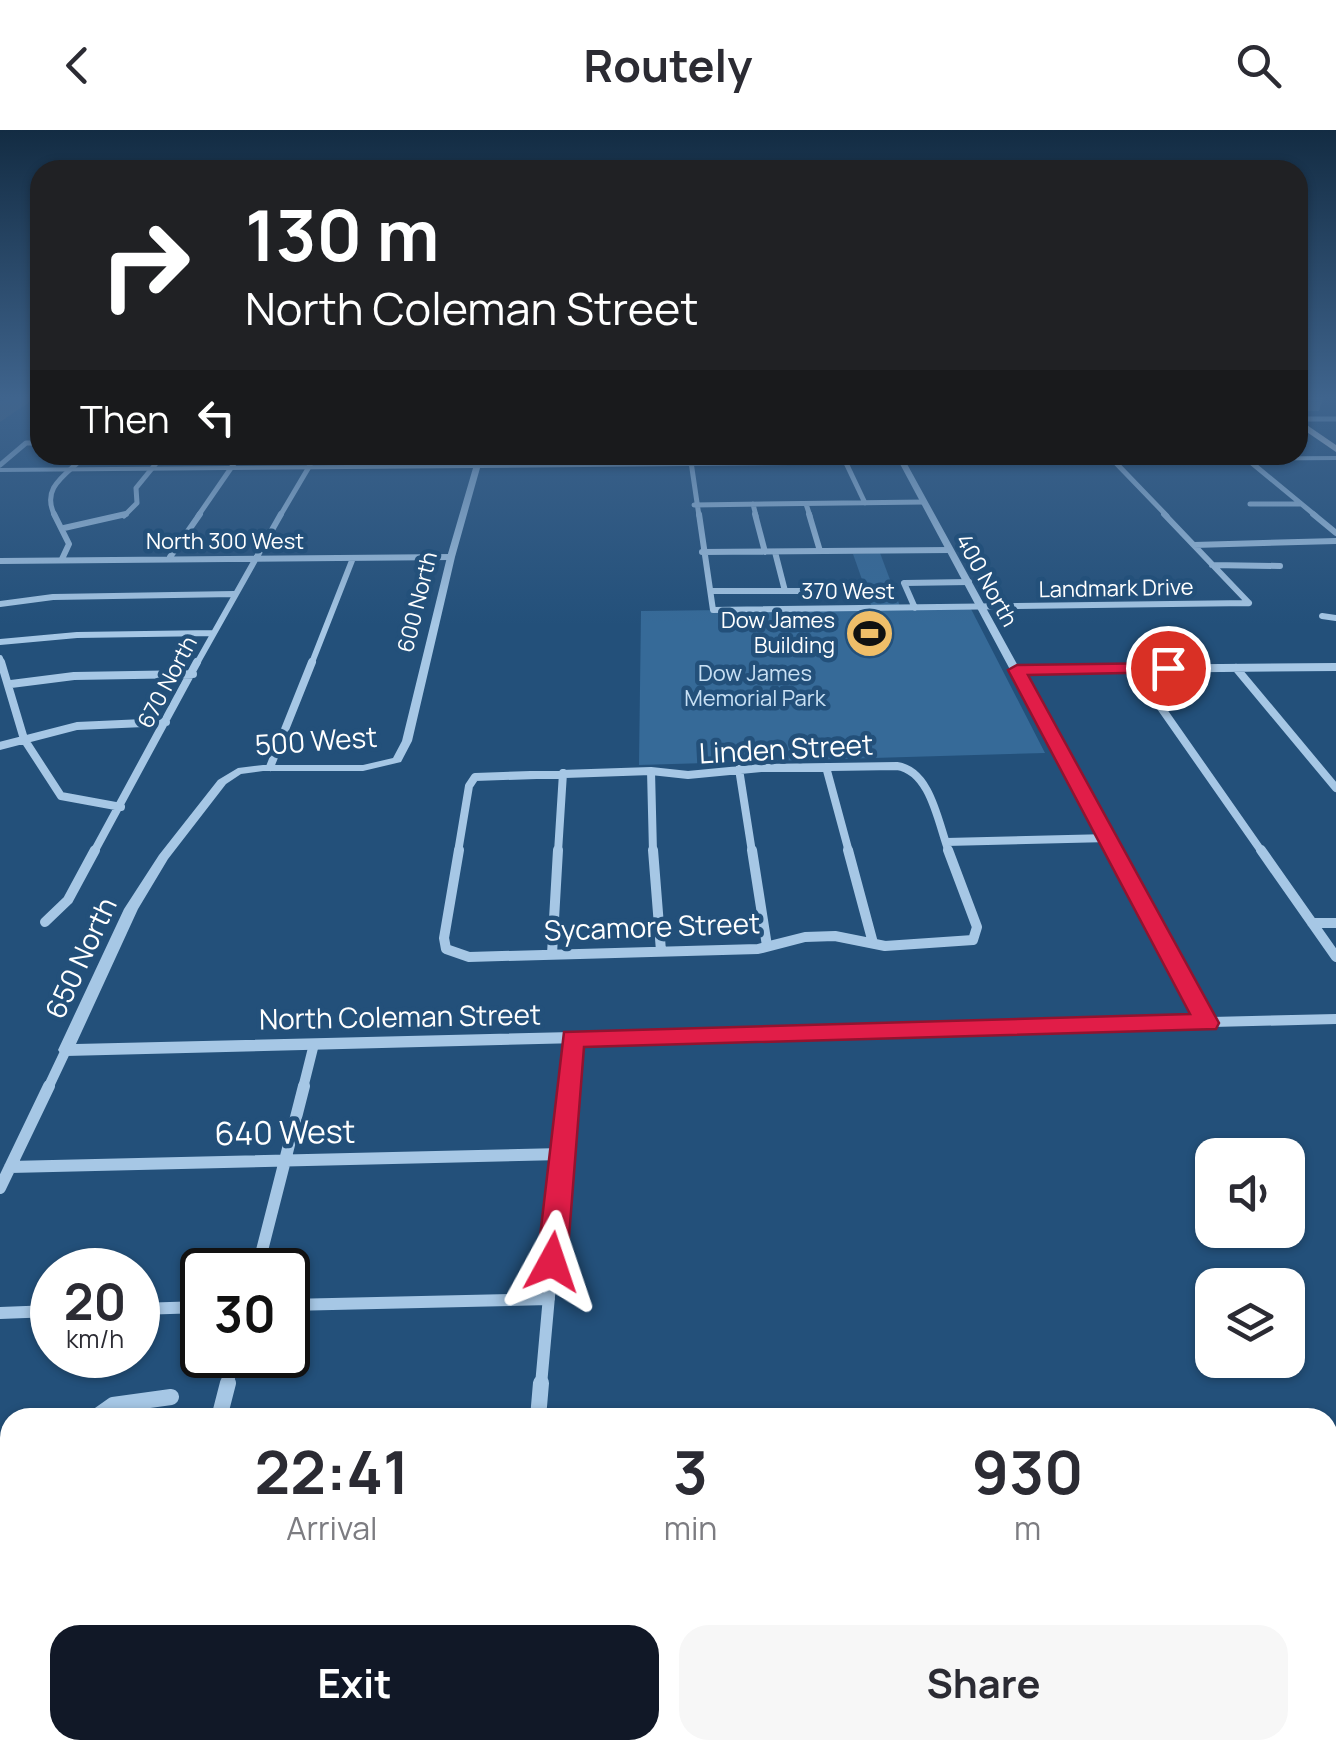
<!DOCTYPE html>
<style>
body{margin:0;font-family:Manrope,sans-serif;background:#f7f7f7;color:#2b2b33;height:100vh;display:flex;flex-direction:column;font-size:38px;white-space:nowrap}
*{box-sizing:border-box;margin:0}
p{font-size:32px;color:#7c7c81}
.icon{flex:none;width:55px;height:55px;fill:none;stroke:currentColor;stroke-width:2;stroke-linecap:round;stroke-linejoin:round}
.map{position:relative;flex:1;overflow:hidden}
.side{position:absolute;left:0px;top:1278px;width:1338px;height:352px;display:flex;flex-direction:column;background:#fff;border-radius:30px 30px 0 0;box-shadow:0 2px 8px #0004}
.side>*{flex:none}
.hud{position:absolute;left:30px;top:30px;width:1278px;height:305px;border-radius:30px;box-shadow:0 2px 8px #0004;background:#202124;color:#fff;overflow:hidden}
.tools{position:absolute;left:1195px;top:1008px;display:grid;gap:20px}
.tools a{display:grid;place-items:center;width:110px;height:110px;border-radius:20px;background:#fff;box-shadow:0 2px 8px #0004;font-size:50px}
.speed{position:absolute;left:30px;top:1118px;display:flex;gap:20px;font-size:50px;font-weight:700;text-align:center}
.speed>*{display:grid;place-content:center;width:130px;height:130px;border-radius:50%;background:#fff;box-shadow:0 2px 8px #0004;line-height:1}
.speed small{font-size:25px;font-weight:400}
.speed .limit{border:5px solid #111;border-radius:15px;background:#fff;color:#111}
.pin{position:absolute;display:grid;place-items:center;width:85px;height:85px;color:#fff;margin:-42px;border:5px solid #fff;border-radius:50%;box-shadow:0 2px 10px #0007}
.me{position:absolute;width:110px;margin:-55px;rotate:5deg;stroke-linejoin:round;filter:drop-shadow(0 0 8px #0008)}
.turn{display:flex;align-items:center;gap:35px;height:210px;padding:0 50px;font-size:45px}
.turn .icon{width:130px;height:130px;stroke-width:2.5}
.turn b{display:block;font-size:70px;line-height:85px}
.then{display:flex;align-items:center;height:95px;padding:0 50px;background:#0003;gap:20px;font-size:38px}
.eta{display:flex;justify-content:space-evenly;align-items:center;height:170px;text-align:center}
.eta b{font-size:60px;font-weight:700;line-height:70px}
.button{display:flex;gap:20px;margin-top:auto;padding:20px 50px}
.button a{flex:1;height:115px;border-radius:30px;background:#111827;color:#fff;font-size:40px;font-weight:700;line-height:115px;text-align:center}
.button a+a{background:#f7f7f7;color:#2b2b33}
header{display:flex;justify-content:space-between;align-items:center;height:130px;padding:0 50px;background:#fff;font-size:45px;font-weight:700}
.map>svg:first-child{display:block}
.green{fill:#366a98}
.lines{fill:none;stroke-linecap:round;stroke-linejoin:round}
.minor-far5{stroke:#a6c7e5;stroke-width:5}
.minor-far4{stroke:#a6c7e5;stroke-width:6}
.minor-far3{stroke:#a6c7e5;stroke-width:8}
.minor-far2{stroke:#a6c7e5;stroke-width:10}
.minor-far1{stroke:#a6c7e5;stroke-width:12}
.minor{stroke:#a6c7e5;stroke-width:16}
.tertiary{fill:#a6c7e5;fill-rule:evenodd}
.primary{fill:#e6f0fc;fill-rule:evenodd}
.wall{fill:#537696}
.shaded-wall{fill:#43607a}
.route{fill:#e11d48;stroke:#92132f;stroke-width:2.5}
.labels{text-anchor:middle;stroke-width:9;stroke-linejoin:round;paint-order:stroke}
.far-street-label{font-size:22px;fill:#fff;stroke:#23507a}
.far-poi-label{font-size:22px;fill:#fff;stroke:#23507a;text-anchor:end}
.far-park-label{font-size:22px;fill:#c8e0f4;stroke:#23507a}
.street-label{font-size:28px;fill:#fff;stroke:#23507a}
.near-street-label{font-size:32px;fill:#fff;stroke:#23507a}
</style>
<header><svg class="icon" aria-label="back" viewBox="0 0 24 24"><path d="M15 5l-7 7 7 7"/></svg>Routely<svg class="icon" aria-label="search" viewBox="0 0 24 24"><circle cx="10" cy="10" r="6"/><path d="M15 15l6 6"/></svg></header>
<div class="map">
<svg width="1336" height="1629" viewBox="0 0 1336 1629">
<rect width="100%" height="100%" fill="#23507a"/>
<path class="green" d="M880,423l21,56h70l74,144 -406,12 2,-154 231,-3 -19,-54z"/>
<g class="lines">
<path class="minor-far5" d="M1298,289h38
M690,325l9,61
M1247,329l69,57
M1114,331l53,55
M846,333l19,40
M0,335l26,-22h14
M753,374l3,12
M806,374l4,12
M1250,374h51
M694,375l230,-3
M55,386c-15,-29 11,-41 31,-61
M124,386l13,-13 -1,-15 27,-33
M198,386l42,-61
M280,386l36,-61"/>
<path class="minor-far4" d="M54,384l15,30 -7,15
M699,384l14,96 536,-7
M755,384l10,38
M809,384l11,37
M1164,384l85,89
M1313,384l23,19
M64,398l62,-14
M1194,415l142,-4
M702,422l248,-2
M775,422l10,39
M170,427l30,-43
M0,431l451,-4
M1212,435l68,1
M711,461h127
M0,474l53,-7 181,-3
M915,478l-11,-25 65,-1
M1322,486l14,2
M0,512l77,-7 136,-2
M0,528l2,7
M196,535l85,-151
M311,535l42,-107"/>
<path class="minor-far3" d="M1,532l23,77 37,57 60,11
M1236,538l100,120
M1134,539l128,183
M1017,540l319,-3
M11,554l63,-8 119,-2
M0,616l77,-20 89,-4
M270,637l42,-105
M826,637l23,85
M739,639l13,83
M651,641l2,81
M946,712l163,-4
M94,722l103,-190
M458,722l11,-66 6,-9 176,-6 37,4 73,-7 136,-2c34,5 41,57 52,86
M558,722l5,-79"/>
<path class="minor-far2" d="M459,720l-15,88 2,11 23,8 289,-8 47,-12 30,-1 50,10 88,-6 4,-13 -29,-77
M653,720l8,101
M752,720l15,96
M848,720l25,93
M1261,720l75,107
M45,792l23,-22 27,-50
M1312,793h24
M552,824l6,-104
M48,958l18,-38
M303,958l11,-44
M568,958l4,-50"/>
<path class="minor-far1" d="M10,1037l552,-13
M0,1058l49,-102
M257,1140l47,-184
M288,1175l261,-6
M138,1179l64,-2
M0,1183l52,-2
M227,1255l8,-30
M541,1255l27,-299"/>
<path class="minor" d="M96,1287l17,-12 58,-8
M74,1288h22
M219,1288l9,-35
M538,1288l3,-35
M0,1329l10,-6
M0,1554h10
M132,1629l2,-9
M507,1629l1,-9"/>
<path class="tertiary" d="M476,325h8l-3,9 417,-4 -2,-5h6l3,5 431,-4v4l-429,4 304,553 125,-3v10l-1270,32 -5,-2 -3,-4 66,-141 35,-54 59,-75 20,-12 25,-3h100l30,-7 9,-17 45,-184 26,-89 -473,4v-4l474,-4zM900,334l296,553 -1120,27 62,-135 30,-50 58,-75 15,-10 22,-3h100l38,-9 11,-21 43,-184 25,-89z"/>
<path class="primary" d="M1298,289l38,26v7l-38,-26z"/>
</g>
<path class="wall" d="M1298,267l25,1 -4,13h-21z"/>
<path class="shaded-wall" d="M8,267h29l-37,25v-20z"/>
<linearGradient id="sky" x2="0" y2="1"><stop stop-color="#132c43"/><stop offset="0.54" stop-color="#3f648d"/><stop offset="1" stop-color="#3f648d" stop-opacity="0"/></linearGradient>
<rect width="1336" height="495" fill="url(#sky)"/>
<path class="route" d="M1168,533l8,5 -2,4 -146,3 191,348 -3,6 -632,18 -17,215 -4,10 -11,3 -11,-3 -4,-10 27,-230 626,-18 -182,-344 9,-5z"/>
<defs>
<symbol id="stadium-disc" viewBox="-11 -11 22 22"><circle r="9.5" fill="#efbe69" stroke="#23507a"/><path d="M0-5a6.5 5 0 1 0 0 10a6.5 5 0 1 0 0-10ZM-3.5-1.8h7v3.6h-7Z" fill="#111"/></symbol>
</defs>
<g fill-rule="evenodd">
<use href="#stadium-disc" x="842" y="476" width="55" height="55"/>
</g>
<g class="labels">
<g class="far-street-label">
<text x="225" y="419">North 300 West</text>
<text transform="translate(987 450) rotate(61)" y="8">400 North</text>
<text transform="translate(1116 458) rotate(-1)" y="8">Landmark Drive</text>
<text x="848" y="469">370 West</text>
<text transform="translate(417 472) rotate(-76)" y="8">600 North</text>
<text transform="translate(167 552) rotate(-62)" y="8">670 North</text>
</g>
<g class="far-poi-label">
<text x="835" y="498">Dow James<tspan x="835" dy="25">Building</tspan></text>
</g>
<g class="far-park-label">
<text x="755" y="551">Dow James<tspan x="755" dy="25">Memorial Park</tspan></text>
</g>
<g class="street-label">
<text transform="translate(316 611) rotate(-4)" y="10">500 West</text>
<text transform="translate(786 619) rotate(-3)" y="10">Linden Street</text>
<text transform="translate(652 797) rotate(-2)" y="10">Sycamore Street</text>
<text transform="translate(81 828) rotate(-65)" y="10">650 North</text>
<text transform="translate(400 887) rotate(-1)" y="10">North Coleman Street</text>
</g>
<g class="near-street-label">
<text transform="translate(285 1003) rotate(-1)" y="11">640 West</text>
</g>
</g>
</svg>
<div class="tools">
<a><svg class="icon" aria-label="sound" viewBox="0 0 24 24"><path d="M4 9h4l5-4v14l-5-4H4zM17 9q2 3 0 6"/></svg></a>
<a><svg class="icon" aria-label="layers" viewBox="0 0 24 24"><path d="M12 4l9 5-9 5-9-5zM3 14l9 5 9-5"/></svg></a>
</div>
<div class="speed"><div>20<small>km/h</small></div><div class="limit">30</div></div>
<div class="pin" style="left:1168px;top:538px;background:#d93025"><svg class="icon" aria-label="arrive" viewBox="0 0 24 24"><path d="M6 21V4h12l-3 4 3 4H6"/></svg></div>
<svg class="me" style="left:552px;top:1132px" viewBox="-20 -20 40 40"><path d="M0-17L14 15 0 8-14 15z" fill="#e11d48" stroke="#fff" stroke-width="4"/></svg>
<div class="hud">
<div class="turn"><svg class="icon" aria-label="right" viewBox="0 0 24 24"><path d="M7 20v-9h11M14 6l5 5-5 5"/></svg><div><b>130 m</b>North Coleman Street</div></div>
<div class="then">Then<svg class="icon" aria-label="left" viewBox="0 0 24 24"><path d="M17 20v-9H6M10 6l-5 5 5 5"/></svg></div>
</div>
<section class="side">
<div class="eta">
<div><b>22:41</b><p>Arrival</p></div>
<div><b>3</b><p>min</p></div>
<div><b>930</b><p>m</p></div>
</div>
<div class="button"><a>Exit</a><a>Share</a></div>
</section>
</div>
